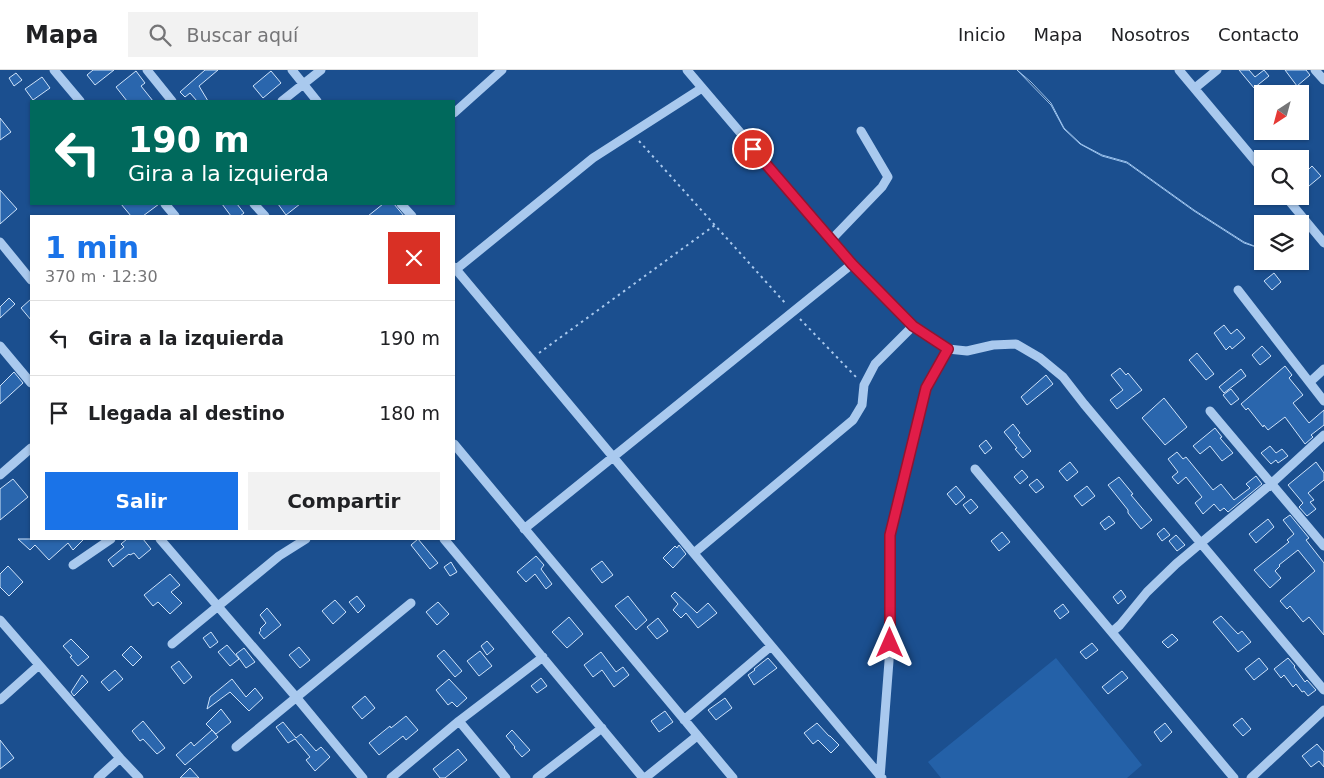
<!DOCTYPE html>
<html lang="es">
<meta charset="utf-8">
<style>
body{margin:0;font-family:"DejaVu Sans",sans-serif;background:#f2f2f2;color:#202124;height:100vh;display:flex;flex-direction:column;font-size:19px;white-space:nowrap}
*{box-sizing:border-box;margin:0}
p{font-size:16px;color:#757577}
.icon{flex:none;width:28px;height:28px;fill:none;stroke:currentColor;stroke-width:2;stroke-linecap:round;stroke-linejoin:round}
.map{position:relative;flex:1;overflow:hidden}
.sheet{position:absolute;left:30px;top:145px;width:425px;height:325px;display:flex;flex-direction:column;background:#fff;border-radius:0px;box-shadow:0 1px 4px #0004}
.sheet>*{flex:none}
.hud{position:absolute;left:30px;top:30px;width:425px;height:105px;border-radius:0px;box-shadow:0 1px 4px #0004;background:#00695c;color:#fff;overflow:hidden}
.needle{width:32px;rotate:216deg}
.buttons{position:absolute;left:1254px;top:15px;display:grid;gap:10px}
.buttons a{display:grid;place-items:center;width:55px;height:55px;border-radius:0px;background:#fff;box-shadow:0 1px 4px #0004;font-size:25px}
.pin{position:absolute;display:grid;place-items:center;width:42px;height:42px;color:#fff;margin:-21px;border:2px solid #fff;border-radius:50%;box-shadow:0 1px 5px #0007}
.me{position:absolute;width:55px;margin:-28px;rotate:0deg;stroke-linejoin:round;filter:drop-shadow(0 0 4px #0008)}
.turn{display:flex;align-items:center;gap:18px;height:105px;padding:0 15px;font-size:22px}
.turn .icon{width:65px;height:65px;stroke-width:2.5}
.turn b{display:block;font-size:35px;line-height:42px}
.round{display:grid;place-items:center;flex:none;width:52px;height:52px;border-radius:0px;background:#f2f2f2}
.headline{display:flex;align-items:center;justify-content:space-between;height:85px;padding:0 15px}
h1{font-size:30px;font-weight:800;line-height:38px;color:#1a73e8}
.action{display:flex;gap:10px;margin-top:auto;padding:10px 15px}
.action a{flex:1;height:58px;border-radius:0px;background:#1a73e8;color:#fff;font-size:20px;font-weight:800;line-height:58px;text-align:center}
.action a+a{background:#f2f2f2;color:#202124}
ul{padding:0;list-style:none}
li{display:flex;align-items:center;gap:15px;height:75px;padding:0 15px;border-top:1px solid #e0e0e0}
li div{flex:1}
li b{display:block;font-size:19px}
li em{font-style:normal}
header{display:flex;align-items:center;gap:30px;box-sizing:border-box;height:70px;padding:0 25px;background:#fff;border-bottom:1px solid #e0e0e0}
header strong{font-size:24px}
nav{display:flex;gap:28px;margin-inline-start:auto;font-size:18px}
.search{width:350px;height:45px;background:#f2f2f2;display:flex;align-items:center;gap:12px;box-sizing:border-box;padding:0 18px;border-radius:0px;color:#757577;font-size:19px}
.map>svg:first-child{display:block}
.green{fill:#2461a8}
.water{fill:#123a6d;stroke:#9cc4f0}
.building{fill:#2a66ad;stroke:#cfe3fa}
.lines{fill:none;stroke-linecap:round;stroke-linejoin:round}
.path{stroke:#a9c9ee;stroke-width:2;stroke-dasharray:2.5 4;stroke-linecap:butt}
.minor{stroke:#a9c9ee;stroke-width:9}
.route-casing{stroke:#92132f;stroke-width:12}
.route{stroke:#e11d48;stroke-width:9}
</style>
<header>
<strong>Mapa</strong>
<div class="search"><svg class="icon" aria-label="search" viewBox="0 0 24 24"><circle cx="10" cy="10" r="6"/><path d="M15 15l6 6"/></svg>Buscar aquí</div>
<nav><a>Inicio</a><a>Mapa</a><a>Nosotros</a><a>Contacto</a></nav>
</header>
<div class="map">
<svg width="1324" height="708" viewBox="0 0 1324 708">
<rect width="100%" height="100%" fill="#1b4f8f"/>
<path class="green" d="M1056,588l86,107 -15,13h-186l-13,-16z"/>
<path class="water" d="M1017,0l14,12 20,21 13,25 17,16 21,11 25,7 67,48 50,32 18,7 -18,-6 -50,-32 -67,-48 -25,-7 -22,-12 -16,-15 -13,-24z"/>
<path class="building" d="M93,0h21l-19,15 -8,-10z
M205,0h13l-19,16 9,15h-11l-7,-8 -5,4 -5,-5z
M1239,0h10l6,7 9,-7 5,6 -15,12z
M1285,0h21l4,5 -13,11z
M136,1l9,12 -4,3 12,15h-26l-11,-14z
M271,1l10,12 -18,15 -10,-12z
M16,3l6,7 -8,6 -5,-8z
M42,7l8,11 -17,12 -8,-11z
M0,48l11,14 -11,8z
M1300,91l8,9 4,-4 9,10 -12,10 -9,-11z
M0,120l17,19 -17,15z
M121,134h38l-16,12h-12z
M222,134h15l7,9 -4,3h-9z
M278,134h22l-14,11z
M383,134h11l10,12h-36z
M1274,203l7,9 -9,8 -8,-9z
M9,228l6,6 -15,14v-11z
M31,229v21l-10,-12z
M1224,255l7,9 6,-5 8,9 -13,11 -2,-3 -4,4 -12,-17z
M1262,276l9,10 -11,9 -8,-10z
M1197,283l17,21 -8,6 -17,-20z
M1285,296l7,9 -3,3 14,17 -10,8 16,20 15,-13v15l-13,10 2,2 -8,7 -20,-27 -17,13 -4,-5 -1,2 -15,-19 -2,2 -5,-6z
M1120,298l6,7 2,-2 14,17 -25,19 -7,-9 13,-10 -12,-15z
M1241,299l5,7 -22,17 -5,-6z
M14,302l9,11 -23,21v-18z
M1046,305l7,9 -26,21 -6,-8z
M1231,319l8,10 -8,6 -8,-10z
M1164,328l23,29 -22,18 -23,-27z
M1013,354l7,9 -2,2 13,16 -8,7 -8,-9 2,-1 -13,-16z
M1215,358l7,9 -2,1 13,15 -11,8 -12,-15 -10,8 -7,-8z
M986,370l6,8 -7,6 -6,-8z
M1270,376l6,7 6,-4 6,7 -10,7 -2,-3 -5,4 -10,-11z
M1177,382l6,7 3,-2 27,33 8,-6 13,16 16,-12 -4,-4 10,-8 6,8 -34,28 -4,-4 -4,3 -6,-7 -11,10 -8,-11 7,-6 -16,-20 -8,7 -6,-7 6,-5 -10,-13z
M1070,392l8,10 -11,9 -8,-10z
M1316,392l8,11v7l-16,13 6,7 -4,2 6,7 -9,7 -8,-9 4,-4 -15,-18z
M1022,400l6,7 -8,7 -6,-7z
M1119,407l14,17 -2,1 21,25 -11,9 -13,-16v-3l-20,-25z
M13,409l15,18 -28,23v-31z
M1037,409l7,8 -8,6 -7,-8z
M956,416l9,11 -9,8 -9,-11z
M1087,416l8,10 -13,10 -8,-10z
M971,429l7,8 -8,7 -7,-9z
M1290,445l19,23 -3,2 18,23v72l-15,-18 -6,5 -13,-16 -3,3 -7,-8 35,-30 -17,-21 -19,15 1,1 -5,5 6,7 -11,10 -16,-18 35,-28 -2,-2 7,-6 -11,-14z
M1109,446l6,7 -10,7 -5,-7z
M1268,449l6,8 -18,16 -7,-9z
M1164,458l6,7 -8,6 -5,-7z
M1002,462l8,10 -11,9 -8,-10z
M1176,465l9,10 -8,6 -8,-10z
M18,469h66l-11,11 -5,-7 -19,17 -14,-15 -5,5z
M127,469h16l8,10 -12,10 -5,-6 -4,2 -1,-1 -16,13 -5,-7 16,-13 -3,-3z
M418,469l20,24 -8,6 -19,-24z
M679,475l7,9 -13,14 -10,-10 12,-12 2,2z
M536,486l8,9 -3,4 11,15 -6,5 -11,-15 -9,8 -9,-10z
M602,491l11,14 -11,8 -11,-14z
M451,492l6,10 -7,4 -6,-9z
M8,496l15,16 -14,14 -9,-9v-13z
M170,504l10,11 -9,7 11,11 -12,11 -12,-12 -5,4 -9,-11z
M1121,520l5,7 -8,7 -5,-7z
M675,522l22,21 11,-10 9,10 -19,15 -12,-15 -5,5 -8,-8 5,-6 -7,-8z
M357,526l8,10 -7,7 -9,-11z
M628,526l19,24 -11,10 -21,-24z
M335,530l11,12 -13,12 -11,-13z
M438,532l11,12 -12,11 -11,-13z
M1063,534l6,8 -9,7 -6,-8z
M267,538l14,17 -17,14 -5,-6 2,-3 -1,-1 6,-6 -6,-8z
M1221,546l17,18 4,-3 9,11 -13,10 -25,-30z
M569,547l14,17 -16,14 -15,-16z
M658,548l10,13 -11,8 -10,-12z
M211,562l7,10 -8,6 -7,-10z
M1172,564l6,6 -10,8 -6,-6z
M71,569l18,18 -11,9 -8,-9 2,-1 -9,-10z
M487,571l7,8 -7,6 -6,-9z
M1092,573l6,7 -12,9 -6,-7z
M227,575l12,14 -9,7 -12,-14z
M131,576l11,11 -9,9 -11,-11z
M299,577l11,13 -10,8 -11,-13z
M244,578l11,14 -9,6 -10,-14z
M444,580l18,21 -7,6 -18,-21z
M480,581l12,15 -13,10 -12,-15z
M601,582l15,20 7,-5 6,8 -15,12 -12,-17 -9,7 -9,-12z
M768,588l9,10 -23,17 -6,-10 7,-5 -1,-1z
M1259,588l9,11 -14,11 -9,-11z
M1288,588l7,8 -1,1 11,15 2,-2 9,10 -8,6 -4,-5 -2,1 -6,-8 -3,3 -9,-12 -3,3 -7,-9z
M179,591l13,16 -8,7 -13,-17z
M115,600l8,9 -14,12 -8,-9z
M1122,601l6,7 -20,16 -6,-7z
M82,605l6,7 -14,14 -3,-4z
M541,608l6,8 -10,7 -6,-7z
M232,609l14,18 9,-9 8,10 -14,13 -19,-19 -23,17 3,-12z
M449,609l18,19 -10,9 -5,-5 -4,3 -12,-15z
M365,626l10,12 -13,11 -10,-12z
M725,628l7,10 -16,12 -8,-10z
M221,639l10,13 -15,12 -10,-10z
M665,641l8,11 -14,10 -8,-11z
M406,646l12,14 -12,10 -3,-4 -24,19 -10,-12 21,-17 1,2z
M1242,648l9,11 -8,7 -10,-11z
M143,651l22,27 -8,6 -14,-15 -3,2 -8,-10z
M283,652l13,16 5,-4 15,17 5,-4 9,10 -15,14 -9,-11 4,-3 -15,-18 -7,4 -12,-16z
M817,653l12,13h1l9,9 -8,8 -13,-13 -5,4 -9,-11z
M1165,653l7,9 -11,10 -7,-10z
M212,660l6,7 -33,28 -9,-10 15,-13 3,4z
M512,660l18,20 -8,7 -8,-9 1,-1 -9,-11z
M0,670l14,18 -14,11z
M1317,674l7,8v15l-5,-6 -8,6 -9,-11z
M458,679l9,11 -22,18h-5l-7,-9z
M190,698l9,10h-19z"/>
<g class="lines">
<path class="path" d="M639,71l147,163
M800,249l57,59
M539,283l176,-128"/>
<path class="minor" d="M54,0l26,31
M147,0l25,31
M292,0l25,31
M687,0l165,194 61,62 35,23 19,2 26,-6 23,-1 24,14 23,19 21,27 240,286
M1179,0l83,99
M1315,0l9,10
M1195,18l22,-18
M282,31l39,-31
M454,43l48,-43
M1285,126l39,47
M165,134l10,12
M254,134l11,12
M401,134l11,12
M831,170l51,-53 6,-10 -27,-46
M0,172l31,38
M454,197l428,511
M454,201l139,-113 109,-70
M1238,220l86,111
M0,276l31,37
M1310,312l14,-13
M1210,341l114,135
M454,374l279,334
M975,399l259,309
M0,405l31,-27
M524,459l328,-265
M160,469l136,158 67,81
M444,469l199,239
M694,483l159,-133 9,-15 2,-20 11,-21 38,-38
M73,495l38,-26
M0,550l120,138
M1112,562l8,-7 27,-33 29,-28 95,-80 53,-49
M172,574l107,-88 27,-17
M0,630l39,-35
M684,650l87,-74
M459,651l47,57
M236,677l175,-144
M98,708l22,-20 19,20
M391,708l68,-57 84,-64
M537,708l65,-50
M645,708l52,-42
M880,708l9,-117 1,-126 36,-147 22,-39
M1251,708l73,-68"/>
</g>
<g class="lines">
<defs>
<path id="route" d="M753,79l99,115 61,62 35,23 -22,39 -36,147v108"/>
</defs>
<use href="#route" class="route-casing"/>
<use href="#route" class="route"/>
</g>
</svg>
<div class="buttons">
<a><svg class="needle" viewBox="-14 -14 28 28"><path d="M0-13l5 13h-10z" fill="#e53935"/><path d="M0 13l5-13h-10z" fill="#757577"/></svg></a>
<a><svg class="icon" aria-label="search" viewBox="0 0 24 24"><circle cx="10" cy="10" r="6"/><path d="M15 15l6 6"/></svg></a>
<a><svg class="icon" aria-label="layers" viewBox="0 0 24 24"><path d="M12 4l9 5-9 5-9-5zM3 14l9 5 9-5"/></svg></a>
</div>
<div class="pin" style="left:753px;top:79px;background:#d93025"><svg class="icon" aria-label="arrive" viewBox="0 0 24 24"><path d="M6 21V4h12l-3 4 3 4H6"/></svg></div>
<svg class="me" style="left:890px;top:573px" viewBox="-20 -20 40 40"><path d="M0-17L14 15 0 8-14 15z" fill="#e11d48" stroke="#fff" stroke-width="4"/></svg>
<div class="hud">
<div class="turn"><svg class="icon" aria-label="left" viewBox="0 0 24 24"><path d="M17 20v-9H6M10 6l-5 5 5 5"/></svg><div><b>190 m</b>Gira a la izquierda</div></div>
</div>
<section class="sheet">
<div class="headline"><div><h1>1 min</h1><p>370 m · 12:30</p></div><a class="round" style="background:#d93025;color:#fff"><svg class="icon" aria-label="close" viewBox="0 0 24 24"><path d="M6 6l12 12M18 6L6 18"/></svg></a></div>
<ul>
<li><svg class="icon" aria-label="left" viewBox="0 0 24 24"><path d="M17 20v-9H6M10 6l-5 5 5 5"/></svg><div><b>Gira a la izquierda</b></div><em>190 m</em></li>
<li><svg class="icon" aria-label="arrive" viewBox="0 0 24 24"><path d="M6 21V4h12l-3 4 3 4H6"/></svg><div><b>Llegada al destino</b></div><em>180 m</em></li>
</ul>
<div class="action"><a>Salir</a><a>Compartir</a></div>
</section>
</div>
